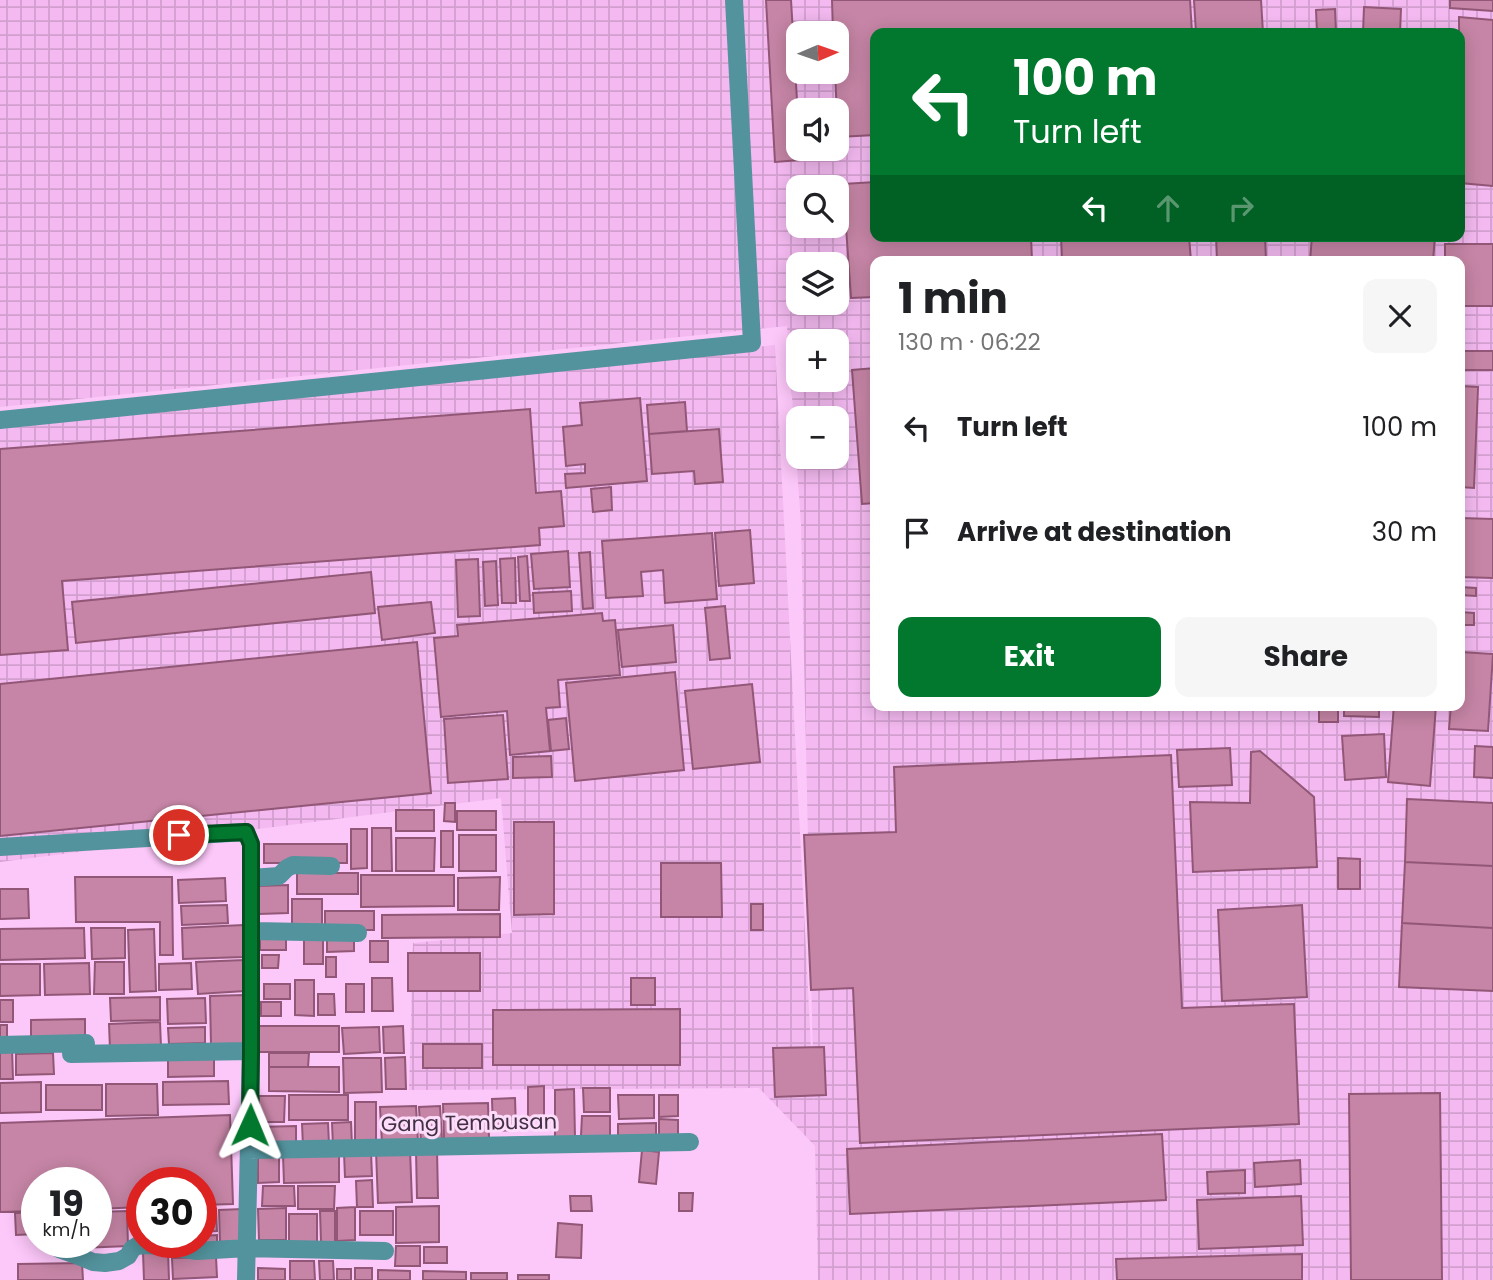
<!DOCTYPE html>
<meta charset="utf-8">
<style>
body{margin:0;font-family:Poppins,sans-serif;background:#f6f6f6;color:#202124;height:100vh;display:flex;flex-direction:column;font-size:26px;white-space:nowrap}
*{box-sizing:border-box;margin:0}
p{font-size:23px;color:#757577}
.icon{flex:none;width:38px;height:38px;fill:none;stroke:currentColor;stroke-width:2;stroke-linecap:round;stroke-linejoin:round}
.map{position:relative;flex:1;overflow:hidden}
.details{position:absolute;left:870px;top:256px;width:595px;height:455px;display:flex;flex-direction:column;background:#fff;border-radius:14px;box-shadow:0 4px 18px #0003}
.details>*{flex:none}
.top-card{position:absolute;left:870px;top:28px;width:595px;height:214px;border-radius:14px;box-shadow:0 4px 18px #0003;background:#02782e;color:#fff;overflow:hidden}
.needle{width:46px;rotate:88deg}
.fabs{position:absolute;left:786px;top:21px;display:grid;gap:14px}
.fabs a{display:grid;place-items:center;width:63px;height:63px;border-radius:14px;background:#fff;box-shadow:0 4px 18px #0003;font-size:35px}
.speed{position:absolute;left:21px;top:1167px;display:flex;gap:14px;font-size:35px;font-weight:700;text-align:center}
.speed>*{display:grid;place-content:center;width:91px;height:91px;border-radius:50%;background:#fff;box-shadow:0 4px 18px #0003;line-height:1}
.speed small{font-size:18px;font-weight:400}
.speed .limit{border:10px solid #d22;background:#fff;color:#111}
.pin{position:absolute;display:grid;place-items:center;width:60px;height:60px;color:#fff;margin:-30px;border:4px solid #fff;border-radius:50%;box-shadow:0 2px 7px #0007}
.me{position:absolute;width:77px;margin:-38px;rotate:1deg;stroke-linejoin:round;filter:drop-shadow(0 0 5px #0008)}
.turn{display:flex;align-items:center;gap:24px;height:147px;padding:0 28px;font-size:32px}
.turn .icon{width:91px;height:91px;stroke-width:2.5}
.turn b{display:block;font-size:49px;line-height:60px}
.lanes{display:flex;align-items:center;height:66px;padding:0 28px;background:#0003;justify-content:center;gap:35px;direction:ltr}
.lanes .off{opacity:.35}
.round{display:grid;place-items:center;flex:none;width:74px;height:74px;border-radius:14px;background:#f6f6f6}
.headline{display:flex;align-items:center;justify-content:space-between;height:119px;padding:0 28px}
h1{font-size:42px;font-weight:700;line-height:52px}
.button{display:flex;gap:14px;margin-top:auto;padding:14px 28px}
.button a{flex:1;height:80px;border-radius:14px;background:#02782e;color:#fff;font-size:28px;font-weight:700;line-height:80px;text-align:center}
.button a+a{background:#f6f6f6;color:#202124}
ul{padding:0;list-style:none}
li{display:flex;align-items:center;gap:21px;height:105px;padding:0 28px}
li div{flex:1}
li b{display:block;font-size:26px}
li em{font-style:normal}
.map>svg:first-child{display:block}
.industrial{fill:url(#industrial-grid);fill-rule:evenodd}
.building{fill:#c685a6;stroke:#925776;stroke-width:2}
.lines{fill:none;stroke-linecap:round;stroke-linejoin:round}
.minor{stroke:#53939d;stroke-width:18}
.route-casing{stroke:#014e1e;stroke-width:18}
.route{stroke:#02782e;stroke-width:12}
.labels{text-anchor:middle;stroke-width:6;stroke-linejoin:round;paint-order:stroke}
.street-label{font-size:21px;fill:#443043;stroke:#fcdcfa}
</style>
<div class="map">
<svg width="1493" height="1280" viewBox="0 0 1493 1280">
<defs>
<pattern id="industrial-grid" width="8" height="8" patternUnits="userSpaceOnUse" patternTransform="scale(1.75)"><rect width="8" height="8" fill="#f3b9f0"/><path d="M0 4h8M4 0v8" fill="none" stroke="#d29fcf"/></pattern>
</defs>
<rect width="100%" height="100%" fill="#fcc7f9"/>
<path class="industrial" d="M0,0h1493v1280h-675l-3,-134 -56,-58 -350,2 4,-147 99,-10 -11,-135 -501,64v-433l775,-84 39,762 -13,-583 -14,-198 -787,81zM798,33h38v39h-38zM875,33h585v203h-585zM798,110h38v39h-38zM798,187h38v39h-38zM875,261h585v444h-585zM798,264h38v39h-38zM798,341h38v39h-38zM798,418h38v39h-38z"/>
<path class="building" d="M766,0h25l7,117v32h2v11l-25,2z
M832,0h358l2,33h-317v102l-37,2 -3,-65h1v-39h-3z
M1194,0h67l2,33h-67z
M1450,0h43v11l-43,-3z
M1364,7l37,2 -1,24h-37z
M1335,9l1,23 -19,1 -1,-23z
M1459,17l34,3v166l-33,-3z
M875,182v54h156l1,25h-157v36l-24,1 -8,-114z
M1061,236h128l2,25h-129z
M1216,236h49l1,25h-49z
M1312,236h123l-2,25h-123z
M1445,244h48v62h-33v-45h-15z
M1460,351h33v19h-33z
M875,368v135l-13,1 -10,-134z
M1460,386l18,1 -4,101 -14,-1z
M640,398l7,83 -81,7 -1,-14 20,-1v-9l-19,2 -3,-39 19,-2 -2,-22z
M685,402l2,29 -38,3 -2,-29z
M530,409l6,84 25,-2 3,35 -25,2 1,17 -478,36 6,69 -68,5v-206z
M719,429l4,53 -28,2 -1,-13 -42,3 -3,-40z
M611,487l1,23 -19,2 -2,-23z
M1460,518l33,1v59l-33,-1z
M750,530l4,53 -35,3 -4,-53z
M712,533l5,66 -52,4 -2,-33 -22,2 2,24 -37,2 -4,-57z
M568,551l2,36 -36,2 -3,-35z
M590,552l3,56 -10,1 -4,-56z
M527,556l3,45h-10l-2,-44z
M515,558l1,45h-14l-2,-44z
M478,559l2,57 -22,1 -2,-57z
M496,561l2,44 -13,1 -2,-44z
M371,572l4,41 -299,30 -4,-41z
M1460,587l16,1v8l-16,-1z
M571,591l1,20 -38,2 -1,-20z
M431,602l4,31 -53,7 -4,-33z
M725,606l5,52 -20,2 -5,-52z
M1460,612l14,1v12h-14z
M602,613l1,8 12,-1 5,55 -62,5 2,27 -14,1 4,43 -40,4 -3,-44 -66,6 -7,-79 24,-2 -1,-11z
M673,625l3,37 -54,5 -4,-37z
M417,642l14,151 -431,43v-152z
M1460,652l33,2 -5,77 -39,-2 2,-24h9z
M675,672l9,98 -109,11 -9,-98z
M752,684l8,78 -67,7 -8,-78z
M967,705h36v1l-36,2z
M1319,705h19v17h-19z
M1344,705h35v12l-35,-1z
M1394,705h42l-6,81 -42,-4z
M503,715l5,64 -60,4 -4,-64z
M566,718l3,31 -18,2 -3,-31z
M1384,734l2,43 -41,3 -3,-44z
M1475,746l18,1v31l-19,-1z
M1230,748l2,37 -53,2 -2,-37z
M1260,751l54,46 3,70 -124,5 -3,-70 60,1 1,-51z
M1171,755l11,253 112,-4 5,120 -439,19 -7,-155 -42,2 -7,-155 92,-3 -2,-65z
M551,756l1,21 -39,1v-21z
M1407,799l86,4v63l-88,-4z
M445,803h10v19l-11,-1z
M396,810h38v21h-38z
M457,811h39v19h-39z
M514,822h40v92l-40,1z
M372,828h19l1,43h-20z
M351,829h16v39l-16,1z
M441,831h12v36h-12z
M459,835h37v36h-37z
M396,838h39l-1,33h-38z
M264,844h83v19h-83z
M1338,858l22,1v30h-22z
M1405,862l88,4v62l-91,-5z
M661,863h60l1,54h-61z
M297,873h61v21h-61z
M361,875h93v31l-93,1z
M75,877h97l1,78h-13v-33h-84z
M500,877l-1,33h-41v-32z
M225,878l1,23 -47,2 -1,-23z
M288,885v28l-29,1 -1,-28z
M0,889h28l1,29 -29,1z
M292,899h30v28h-30z
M751,904h12v26h-12z
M227,905l1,18 -46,2 -1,-19z
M1302,905l5,92 -85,4 -4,-91z
M325,911h49v19h-49z
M500,914v23l-118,1v-23z
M1402,923l91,5v63l-94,-4z
M243,925l1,32 -61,2 -1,-31z
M84,928l1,30 -85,2v-31z
M91,928h34v30l-33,1z
M154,929l2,62 -26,1 -2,-62z
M260,935h26v15h-26z
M304,937h19v27h-19z
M327,937h27v14l-27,1z
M370,941h18v21h-18z
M408,953h72v38h-72z
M262,955h17l-1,13h-16z
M326,957h10v20h-10z
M244,960l1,31 -47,3 -2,-32z
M95,962h29v32h-30z
M89,963l1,31 -45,1 -1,-31z
M191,963l1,26 -33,1v-26z
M0,964h40v31l-40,1z
M372,978h20l1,33h-21z
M631,978h24v27h-24z
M295,980h19v36l-19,-1z
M264,984h26v15h-26z
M346,984h18v28h-18z
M318,994h16l1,21h-17z
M244,995l1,50h-34l-1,-49z
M160,997v23l-49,1 -1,-23z
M205,998l1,25 -38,1 -1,-25z
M0,1000h13v22h-13z
M261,1002h20v14h-20z
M680,1009v56h-187v-55z
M85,1019v21l-54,1v-21z
M160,1022l1,25 -51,2 -1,-25z
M0,1025h7v17h-7z
M256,1026h83v26h-83z
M403,1026l1,27h-20l-1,-26z
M205,1027v16l-36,1 -1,-16z
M379,1027l1,25 -36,2 -2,-26z
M423,1044h59v24h-59z
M824,1047l2,48 -51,2 -2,-49z
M0,1049h12l1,30h-13z
M53,1053l1,21 -38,1v-21z
M269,1053h40l-1,14h-39z
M168,1055h46v21l-46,1z
M405,1057l1,32h-20l-1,-31z
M343,1058h38l1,34 -38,1z
M269,1067h70v25l-70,-1z
M228,1081l1,23 -66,1v-23z
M41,1082v30l-41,1v-30z
M106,1084h51l1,31 -52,1z
M46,1085h56v25h-56z
M544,1086v35h-16v-34z
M583,1088h27v24h-26z
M574,1089l1,49h-20v-48z
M1440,1093l2,187h-91l-2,-186z
M289,1095h59v25h-59z
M618,1095h36v23l-35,1z
M659,1095h19v21l-19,1z
M259,1096h26l-1,26h-25z
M515,1098l1,32 -23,1 -1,-32z
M355,1102h21v42h-21z
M488,1103l1,35 -45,1 -1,-35z
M416,1106l2,36 -36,2 -2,-37z
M440,1106l2,35 -21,1 -2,-35z
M230,1115l3,89 -32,1v-22h-59v24l-46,2v-26h-59v28l-37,1v-89z
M582,1116h28v20h-29z
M659,1119l19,1v18h-19z
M351,1122l1,23 -19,1 -1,-23z
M328,1123l1,21 -26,2 -1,-22z
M656,1123v18h-38v-17z
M296,1126v22h-39v-21z
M1162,1134l4,66 -316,14 -3,-65z
M410,1150l2,52 -34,1 -2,-52z
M437,1150l1,48h-21l-1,-47z
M642,1150l17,2 -3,32 -17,-2z
M371,1152l1,24 -27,1 -1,-24z
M258,1153h21v29l-21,1z
M339,1153v29l-55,1 -1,-28z
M1300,1160l1,24 -46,3 -1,-24z
M1245,1170v23l-37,1 -1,-22z
M372,1180l1,27h-16l-1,-26z
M263,1186h31l1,20h-33z
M298,1186h37l-1,23h-36z
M679,1193h14l-1,18h-13z
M570,1196h21l1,15h-21z
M1301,1196l2,49 -104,4 -2,-49z
M439,1206v36l-43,1v-36z
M355,1207v33l-18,1v-33z
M286,1208v32h-27l-1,-31z
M216,1209l1,22 -16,1v-22z
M242,1209l1,32 -23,1 -1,-32z
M127,1211l1,35 -47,2v-6h15v-30z
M135,1211h7v28h-7z
M320,1211h15v31h-14z
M360,1211h33v24h-33z
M37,1212v22l-21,1 -1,-22z
M289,1214h28v28h-28z
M558,1223l24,2 -1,33 -25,-1z
M217,1235v13l-16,-6v-6z
M396,1246h24v20h-25z
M424,1247h23v16h-23z
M168,1251l1,29h-25l-1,-28z
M1302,1254v26h-185l-1,-21z
M216,1257l1,20 -44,2 -1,-21z
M290,1261h24l1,19h-25z
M319,1261h14l1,19h-14z
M82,1263l1,17h-65v-16z
M258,1268l27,1v11h-27z
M355,1268h17v12h-17z
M337,1269h14v11h-14z
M378,1270l32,1v9h-32z
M423,1271l43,1v8h-43z
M471,1273h36v7h-36z
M518,1275h31v5h-31z"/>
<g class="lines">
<path class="minor" d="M0,420l752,-77 -18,-343
M0,847l246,-15 5,12v207l-5,229
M251,878l28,-2 8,-8 6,-3 38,1
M251,931l107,2
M0,1045l86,-2
M71,1054l180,-3
M249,1150l441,-8
M56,1242l3,7 17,6 17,7 12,1 14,-2 9,-5 4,-7 5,-3 6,-1 21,1 33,5 50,-3 138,3"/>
</g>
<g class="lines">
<defs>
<path id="route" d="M179,835l67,-3 5,12v207l-1,74"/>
</defs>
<use href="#route" class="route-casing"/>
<use href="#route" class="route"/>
</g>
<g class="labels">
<g class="street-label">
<text transform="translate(469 1123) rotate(-1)" y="7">Gang Tembusan</text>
</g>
</g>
</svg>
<div class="fabs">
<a><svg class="needle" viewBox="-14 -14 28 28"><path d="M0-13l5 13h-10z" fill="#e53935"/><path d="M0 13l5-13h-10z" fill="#757577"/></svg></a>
<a><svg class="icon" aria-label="sound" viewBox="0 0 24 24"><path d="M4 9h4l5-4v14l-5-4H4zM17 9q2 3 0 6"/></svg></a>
<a><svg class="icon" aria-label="search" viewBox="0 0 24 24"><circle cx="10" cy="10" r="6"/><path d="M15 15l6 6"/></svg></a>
<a><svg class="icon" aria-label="layers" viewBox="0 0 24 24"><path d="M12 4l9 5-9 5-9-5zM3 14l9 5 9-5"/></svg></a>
<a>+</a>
<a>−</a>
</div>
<div class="speed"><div>19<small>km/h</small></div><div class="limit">30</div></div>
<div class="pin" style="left:179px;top:835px;background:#d93025"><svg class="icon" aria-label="arrive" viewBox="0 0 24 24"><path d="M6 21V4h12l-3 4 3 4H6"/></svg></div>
<svg class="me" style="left:250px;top:1125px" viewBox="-20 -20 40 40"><path d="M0-17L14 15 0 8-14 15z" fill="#02782e" stroke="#fff" stroke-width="4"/></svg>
<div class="top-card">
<div class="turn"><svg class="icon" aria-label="left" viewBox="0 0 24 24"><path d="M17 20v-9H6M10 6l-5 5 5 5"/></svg><div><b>100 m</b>Turn left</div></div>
<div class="lanes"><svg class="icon" aria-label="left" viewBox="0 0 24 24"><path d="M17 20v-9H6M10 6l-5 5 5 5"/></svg><svg class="icon off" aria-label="ahead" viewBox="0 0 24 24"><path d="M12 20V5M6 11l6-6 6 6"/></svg><svg class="icon off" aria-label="right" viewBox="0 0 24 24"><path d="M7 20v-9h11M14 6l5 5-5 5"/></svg></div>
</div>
<section class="details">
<div class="headline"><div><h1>1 min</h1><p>130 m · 06:22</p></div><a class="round"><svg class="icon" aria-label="close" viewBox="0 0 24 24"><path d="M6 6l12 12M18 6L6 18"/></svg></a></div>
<ul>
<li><svg class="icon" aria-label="left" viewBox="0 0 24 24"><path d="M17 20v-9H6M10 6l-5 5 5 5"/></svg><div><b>Turn left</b></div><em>100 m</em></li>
<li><svg class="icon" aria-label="arrive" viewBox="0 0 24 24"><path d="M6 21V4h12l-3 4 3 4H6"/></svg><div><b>Arrive at destination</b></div><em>30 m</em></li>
</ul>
<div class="button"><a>Exit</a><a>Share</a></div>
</section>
</div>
